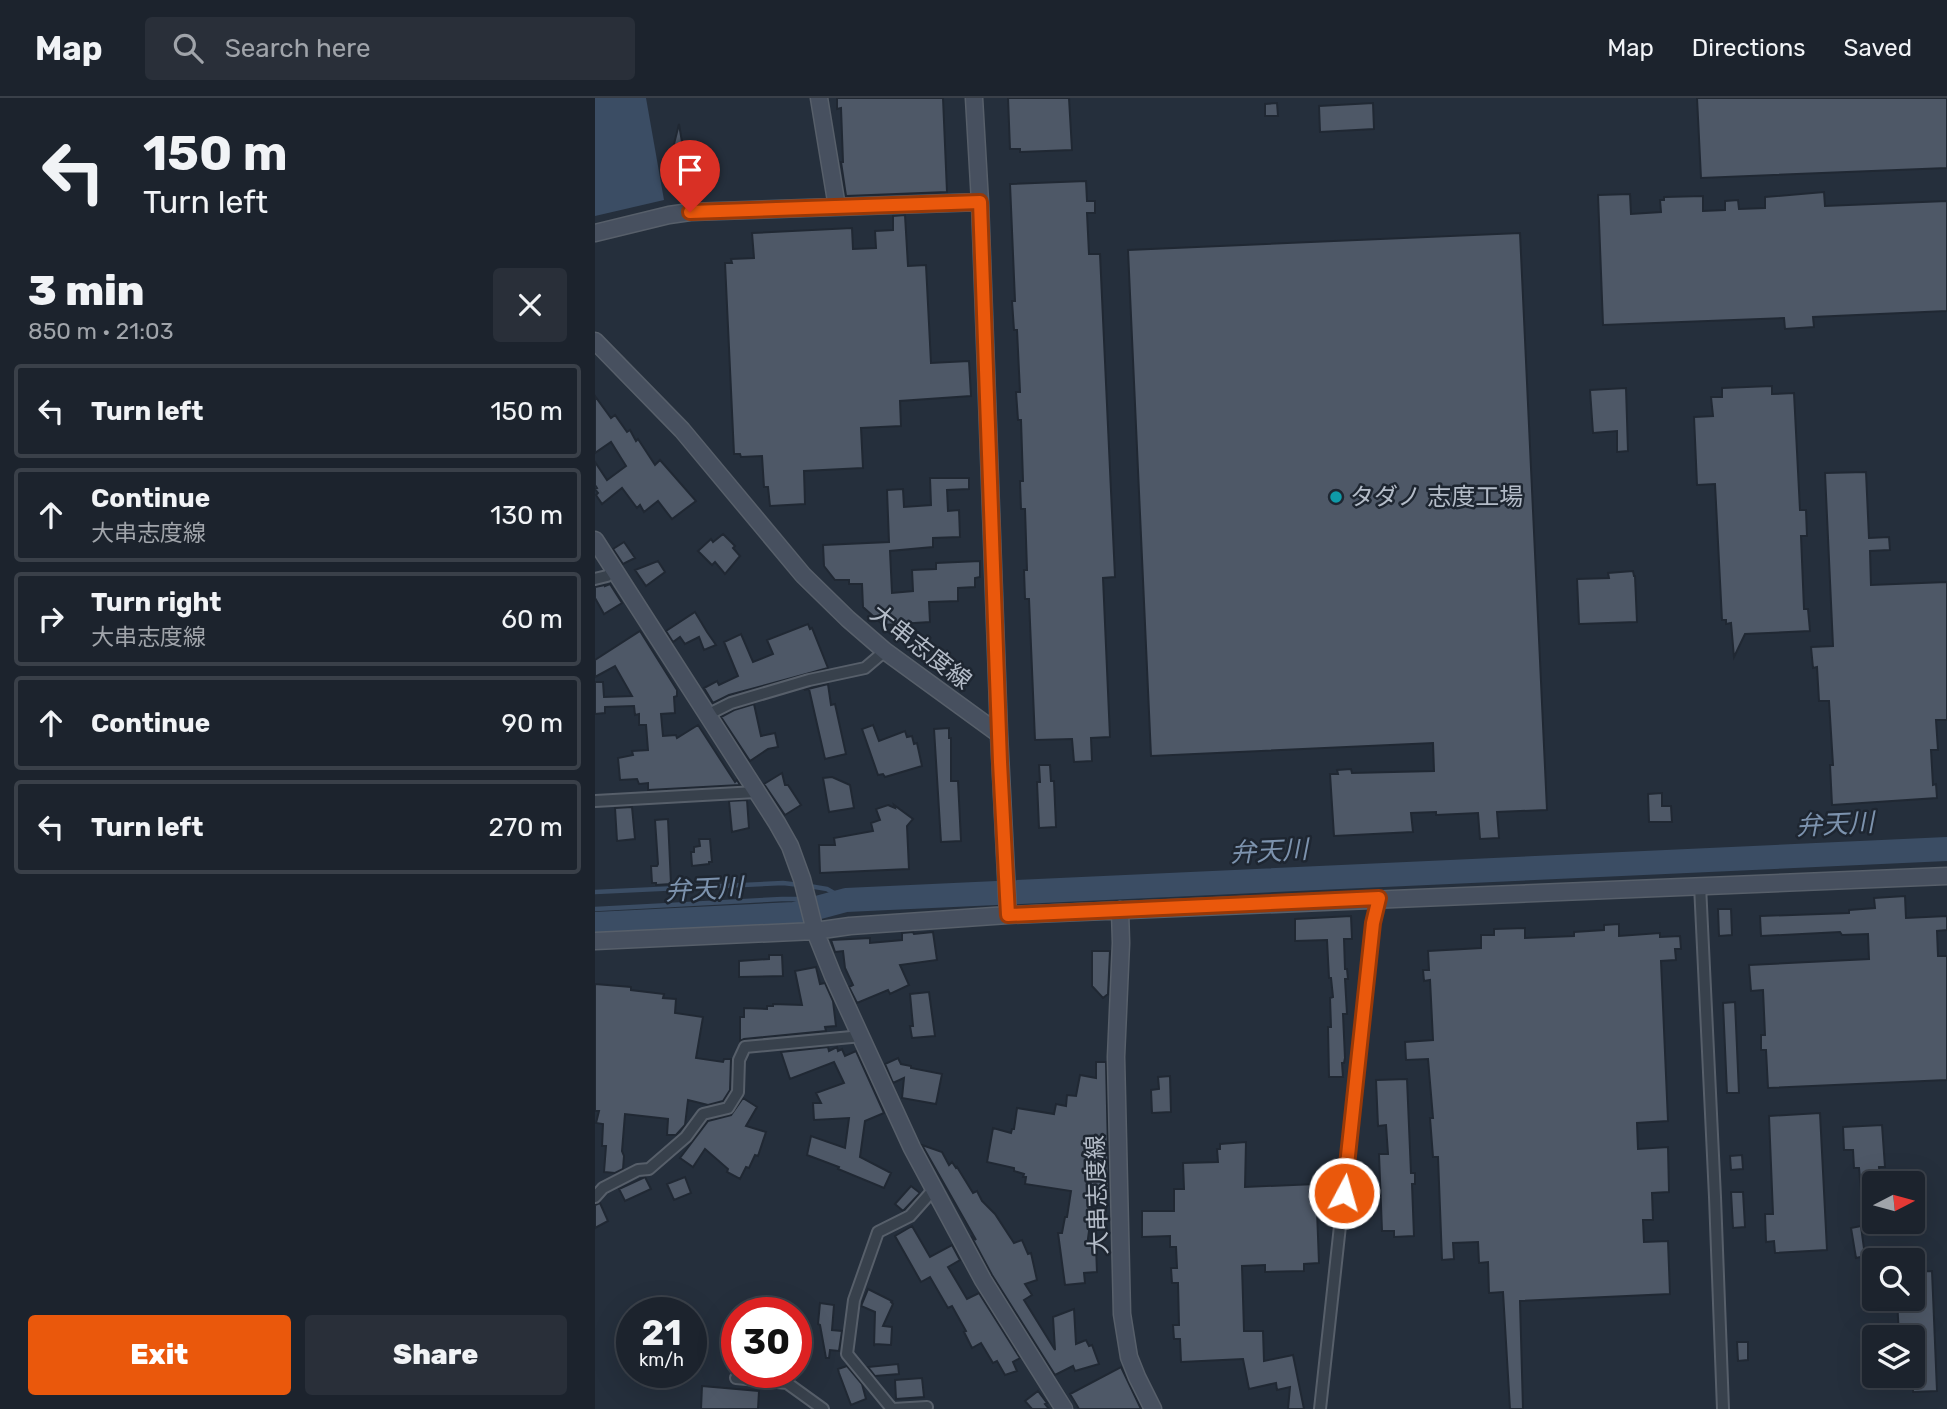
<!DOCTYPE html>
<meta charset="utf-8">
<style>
body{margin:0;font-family:Rubik,"Noto Sans JP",sans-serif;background:#292f39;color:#f1f3f6;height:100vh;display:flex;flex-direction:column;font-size:26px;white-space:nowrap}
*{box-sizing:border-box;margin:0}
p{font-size:23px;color:#a0a4aa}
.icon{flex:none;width:38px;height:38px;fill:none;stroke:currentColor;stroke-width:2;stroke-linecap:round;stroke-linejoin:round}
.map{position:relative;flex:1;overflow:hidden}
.side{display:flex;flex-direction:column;background:#1c232d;width:595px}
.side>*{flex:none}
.hud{background:#1c232d;color:#f1f3f6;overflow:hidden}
.needle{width:46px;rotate:84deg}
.buttons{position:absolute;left:1267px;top:1073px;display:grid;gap:14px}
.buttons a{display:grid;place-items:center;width:63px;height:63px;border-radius:7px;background:#1c232d;box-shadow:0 7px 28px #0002,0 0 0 2px #3a4049;font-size:35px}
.speed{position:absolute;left:21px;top:1199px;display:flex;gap:14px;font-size:35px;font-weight:700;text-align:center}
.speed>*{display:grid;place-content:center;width:91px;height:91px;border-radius:50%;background:#1c232d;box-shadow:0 7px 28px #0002,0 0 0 2px #3a4049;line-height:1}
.speed small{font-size:18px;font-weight:400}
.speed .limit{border:10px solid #d22;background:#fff;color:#111}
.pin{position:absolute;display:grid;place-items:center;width:60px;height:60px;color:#fff;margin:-72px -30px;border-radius:50% 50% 50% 0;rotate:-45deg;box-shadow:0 0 7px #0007}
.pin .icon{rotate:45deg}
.me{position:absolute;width:77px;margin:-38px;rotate:6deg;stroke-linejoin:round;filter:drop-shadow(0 0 5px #0008)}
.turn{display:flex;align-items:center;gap:24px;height:147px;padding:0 28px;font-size:32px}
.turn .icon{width:91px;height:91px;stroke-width:2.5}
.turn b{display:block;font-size:49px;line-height:60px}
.round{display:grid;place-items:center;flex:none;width:74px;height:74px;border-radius:7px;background:#292f39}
.head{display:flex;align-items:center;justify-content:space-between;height:119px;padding:0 28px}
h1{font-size:42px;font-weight:800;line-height:52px}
.action{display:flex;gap:14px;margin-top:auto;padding:14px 28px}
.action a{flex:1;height:80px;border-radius:7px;background:#ea580c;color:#fff;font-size:28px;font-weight:800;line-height:80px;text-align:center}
.action a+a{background:#292f39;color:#f1f3f6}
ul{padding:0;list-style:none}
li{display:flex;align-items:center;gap:21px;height:94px;margin:0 14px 10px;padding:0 14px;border:4px solid #3a4049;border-radius:7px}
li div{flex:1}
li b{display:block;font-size:26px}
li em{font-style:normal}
header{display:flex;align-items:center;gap:42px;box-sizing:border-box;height:98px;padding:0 35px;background:#1c232d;border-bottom:2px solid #3a4049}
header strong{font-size:33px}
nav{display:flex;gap:38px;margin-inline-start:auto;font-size:24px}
.search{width:490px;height:63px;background:#292f39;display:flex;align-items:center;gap:18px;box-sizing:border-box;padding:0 24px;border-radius:7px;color:#a0a4aa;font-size:26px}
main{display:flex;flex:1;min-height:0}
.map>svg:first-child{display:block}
.water{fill:#3b4d64}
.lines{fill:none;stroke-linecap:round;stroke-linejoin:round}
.stream{stroke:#3b4d64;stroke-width:4.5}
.river{stroke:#3b4d64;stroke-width:24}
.building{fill:#4e5867;stroke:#202833;stroke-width:2}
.street-casing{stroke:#575f6a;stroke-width:14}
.secondary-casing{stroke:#575f6a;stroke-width:19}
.street{stroke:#38414c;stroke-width:10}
.secondary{stroke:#47505f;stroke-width:16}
.route-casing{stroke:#983908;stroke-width:18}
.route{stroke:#ea580c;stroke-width:12}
.culture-dot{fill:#0f9aa8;stroke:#1e2631;stroke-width:2.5}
.labels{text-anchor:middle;stroke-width:5;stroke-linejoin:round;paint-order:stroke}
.poi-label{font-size:24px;fill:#b4bcc8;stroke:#1e2631;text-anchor:start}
.street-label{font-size:24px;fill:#b4bcc8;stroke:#1e2631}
.water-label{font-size:26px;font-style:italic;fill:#7d93ae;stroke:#1e2631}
</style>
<header>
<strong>Map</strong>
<div class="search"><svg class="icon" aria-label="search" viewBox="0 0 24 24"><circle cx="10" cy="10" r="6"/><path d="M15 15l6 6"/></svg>Search here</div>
<nav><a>Map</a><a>Directions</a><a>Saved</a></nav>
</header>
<main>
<section class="side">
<div class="hud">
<div class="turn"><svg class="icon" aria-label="left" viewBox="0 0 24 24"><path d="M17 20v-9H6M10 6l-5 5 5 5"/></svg><div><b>150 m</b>Turn left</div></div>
</div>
<div class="head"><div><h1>3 min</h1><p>850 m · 21:03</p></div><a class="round"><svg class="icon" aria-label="close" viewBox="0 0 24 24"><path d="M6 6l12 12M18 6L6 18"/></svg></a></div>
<ul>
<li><svg class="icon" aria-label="left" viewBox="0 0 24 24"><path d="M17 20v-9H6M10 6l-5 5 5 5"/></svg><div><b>Turn left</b></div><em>150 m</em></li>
<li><svg class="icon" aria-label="ahead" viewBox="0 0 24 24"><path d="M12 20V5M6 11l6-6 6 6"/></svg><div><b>Continue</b><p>大串志度線</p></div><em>130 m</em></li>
<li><svg class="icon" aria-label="right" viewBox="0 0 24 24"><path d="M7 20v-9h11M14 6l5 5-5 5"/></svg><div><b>Turn right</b><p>大串志度線</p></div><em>60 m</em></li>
<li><svg class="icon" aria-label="ahead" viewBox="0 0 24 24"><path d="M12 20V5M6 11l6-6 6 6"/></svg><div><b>Continue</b></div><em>90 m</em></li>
<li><svg class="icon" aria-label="left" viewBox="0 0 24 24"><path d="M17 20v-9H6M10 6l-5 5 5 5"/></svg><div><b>Turn left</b></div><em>270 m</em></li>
</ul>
<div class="action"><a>Exit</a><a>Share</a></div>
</section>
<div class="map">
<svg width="1352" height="1311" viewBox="0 0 1352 1311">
<rect width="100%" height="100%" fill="#252f3c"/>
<path class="water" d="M0,0h51l18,102 -69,16z"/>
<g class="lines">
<path class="stream" d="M214,788l18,3 19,11
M0,794l188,-9 17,2
M217,802h33
M0,811l187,-10h21"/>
<path class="river" d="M0,826l199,-10 52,-14 1101,-51"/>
</g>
<path class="building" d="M242,0h106l4,94 -101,4 -5,-34h2l-2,-54 -4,1z
M413,0h61l3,52 -52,2v-3h-10z
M1102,0h250v70l-246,10z
M682,5l1,13h-13v-12z
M778,5l1,26 -54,3 -1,-26z
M84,26l4,24 11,-1 1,4h2l1,14 -27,3 -1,-8z
M491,83l1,20h8v12h-8l2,41h11l15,323 -12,1 7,159 -19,1 1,23 -18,1 -2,-23 -37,1 -6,-141h-4l-1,-29h3l-2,-61h-4l-1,-28h3l-2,-61h-3l-2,-28h4l-3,-62h-3l-2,-29h3l-5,-117z
M1229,94l1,14 122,-5v110l-134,6 1,10 -29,2 -1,-11 -181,7 -5,-130 32,-1 1,20 30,-2 -1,-12h4v-3l39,-1v15l22,-1v-9l13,-1 1,9 26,-1v-11z
M310,117l3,51 18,-1 5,98 38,-2 2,35 -71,5 1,25 -40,2 2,40 -59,3 1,33 -35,2 -2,-19h-4l-2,-31 -21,1 -1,-3h-6l-9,-191h7l-1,-4 23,-1 -2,-25 100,-5 1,21 23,-1 -1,-17 18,-1v-14z
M925,135l27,577 -50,2 2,26 -19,1 -2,-26 -42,2v-3l-25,1 2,19 -79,4 -4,-62h8l-1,-4 14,-1 1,4 82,-2 -1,-28 -282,13 -23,-506z
M1177,288v8l22,-1 6,117h6l1,26h-6l3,73h4l2,22 -65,3 -11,23 -3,-34 -5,1v-4h-4l-7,-136 -18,1 -3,-68 19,-1 -2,-19h11v-9z
M1031,290l2,63 -11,1v-21l-24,2 -3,-43z
M0,298l16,22 4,-3 12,17 3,-2 6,11 2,-2 17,26 5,-5 36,41 -24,18 -14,-18 -14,11 -4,-7 -3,3 -15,-20 -20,16 -6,-9 2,-2 -3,-4 2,-1 -2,-3v-23l12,18 19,-14 -15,-24 -16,11z
M1271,374l3,66 20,-1 1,13 -20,1 1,34 76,-3v138h-11l2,30h-7l2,35 3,-1 1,14 -105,7 -2,-40h3l-4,-64h-10l-2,-34 -4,1 -2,-21 22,-1 -8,-173z
M335,380h39v11l-22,1 1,21 11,-1 1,27 -27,1v9l-43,4 2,42 21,-2 -1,-21 24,-1v-6l44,-2v16l-5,1v9l-17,1v13l-29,1 1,20 -47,3 -20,-18 -1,-23h-13v-4h-14l-11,-14 -1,-21 66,-3 -2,-52 16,-1 1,18 27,-2z
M128,436l12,12 -2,2 7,8 -15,18 -10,-12 -3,3 -14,-14 13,-12 2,3z
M29,444l11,16 -12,6 -10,-15z
M63,463l7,11 -19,14 -11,-16z
M1038,473l1,5h1l2,46 -58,2 -2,-45 32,-1 -1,-5z
M15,486l12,19 -18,11 -9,-16v-11l10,-2v1z
M100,514l12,20 9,13 -12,5 -5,-13 -14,7 -5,-7 -7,5 -7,-11z
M213,526l2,5 2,-1 16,40 -99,27 -16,8 -9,-15 13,-7 2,4 19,-9 -14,-34 17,-8 12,28 20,-8 -6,-14z
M45,533l37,59v6l-3,1 1,16 -14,1 2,22 13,-1 1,3 21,-13 37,57 2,-2 3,5 -92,5v-7l-9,1 -2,-5 -17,1 -2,-22 15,-3 -1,-4 16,-1 -2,-25h-7v-11l-4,1 -1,-9 -29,1v6l-10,1v-32h8l1,15 28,-1 -17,-30 -20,11v-17z
M233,586l3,21 4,-1 11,50 -21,5 -16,-70 -5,1z
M159,606l7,32 14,-3 3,14 -10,2 -18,12 -29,-44 13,-7z
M278,627l6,16 26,-10 2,6 5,-1 2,8 3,-1 5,23 -37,11 -2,-3 -5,1 -16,-46z
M354,630v10h2v43h7l3,60 -20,1 -7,-113z
M444,667h11l1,16h3l2,46 -17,1 -2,-46h3z
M187,675l3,12h3l13,20 -16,10 -21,-31z
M237,679l18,8 4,23 -25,4 -6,-34z
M1067,695v13h9l1,16h-23l-1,-28z
M152,702l2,28 -17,4 -3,-31z
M293,707l7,3 -1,-3 19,14 -6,7 2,43 -89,4 -1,-28h16l-1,-7 39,-7 -2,-8 9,-3 -4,-11z
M37,709l3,32 -18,2 -2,-33z
M73,721l3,65 -15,1v-2h-4l-1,-17h6l1,-2 -3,-44z
M104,741h11l2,23h-3v2l-17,2 -1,-14h3v-5l6,-1z
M1310,798l1,22 41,-2v14l-10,1 1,25h9v124l-179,8 -2,-38h-5v-15h4l-2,-45 -12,1 -2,-26 120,-6 -1,-25 -26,1 -2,-3 -79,4 -1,-20 89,-3v-3l26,-2 -1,-10z
M1123,811h13l1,26 -13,1z
M756,818l1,23h-8l1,30h2l1,10h-3l2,35h-4l2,44 -1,5h-2l1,14h-14l-1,-50h3l-1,-29 3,-1 -2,-19h-2l-2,-38 -32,1v-22z
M1024,826v12l41,-3v4l20,-1 1,13h-6l1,11 -15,1 7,160 -31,2 1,26 30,-2 1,45 -17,1 1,27h-10l1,22 24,-1 2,53 -150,7 3,108h-13l-7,-117 -14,1 -1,-31 -9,1 -1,-21 -25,1 1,16 -12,1 -4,-103h-5l-3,-39h3l-5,-59 -22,1 -1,-18 28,-2 -3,-60 -6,1 -1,-11h6l-1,-19 53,-3v-13h13v-6l31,-1v10l49,-2v-4l30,-2v-5z
M318,834l1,2 19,-2 4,28 -37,5 9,20 -19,9 -2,-4 -31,13 -8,-16 4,-2 -8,-17 -2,-17 -8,1 -4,-12 39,-2v5l32,-3v-7z
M497,853h18l-2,43 -5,4 -11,-12z
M174,857h13l1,21 -44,1v-16l30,-2z
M221,869l4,17 5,-1 8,18 3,25 -11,1 1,4 -82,8 -4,2v-24h4v-9l23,1v-3h6v-2l29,1 -7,-34z
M0,886l36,3v3l33,4 -1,4 13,1 -1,14 28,4 -7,41 27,4 1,-3h7l-1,31 -7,11 -15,4 -20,-5 -3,25 -9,10h-9l1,-16 -43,-5 -3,37 2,5 -1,13 -8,4 -11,-1 2,-26h-4l1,-22 -7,-1 3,-12h-4z
M334,894l6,44 -23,2 -2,-12h3l-3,-32z
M1140,904l4,91h-12l-4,-90z
M233,949l1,4 8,-4 1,4 4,-2 3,7 11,-5 28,62 -19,8 -5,36 31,16 -7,15 -46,-19 1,-2 -32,-12 4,-19 34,12 4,-30 -35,2 -1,-17h8l-5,-10 28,-10 -10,-21 -44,17 -9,-27z
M303,960l3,6 10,2v2l31,6 -6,30 -34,-6 2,-20 -11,5 -8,-19z
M501,964h10l3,134 -15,-2 -7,52h9l1,26 -13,1 1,10 -20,2 -7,-52h4l3,-16h2l4,-26 -46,-7 1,-7h-3l1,-3 -10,-3v-3l-27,-6 6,-34 18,5 1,-4h2l3,-21 37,6 2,-10 10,2 1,-11 9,1 4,-21 16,3z
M575,978l1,36 -19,1 -1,-23 8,-1 -1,-12z
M812,981l4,94h4v11h-3l2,52 -20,1v-6h-12l-3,-77h9l-2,-29 -8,1 -2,-46z
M148,1000l14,9 -11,19 20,6 -8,24 -3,-1 -6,13 -3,-1 -6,12 -13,-7 1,-3 -23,-20 -12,18 -13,-9 28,-37 23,-6z
M1225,1015l7,137 -52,3 -1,-12 -8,1 -1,-28h8l-4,-98z
M1287,1027l3,42h-6l1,16h-6v7h-13l-2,-22h-5l-1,-18h-9l-1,-23z
M651,1044l-1,45 71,-3 3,79 -15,1v7l-39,1v-7l-23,1 2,65h19l1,30 29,-6 11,54h-16l2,-22 -13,3 -1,-7 -27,6 -6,-30 -62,3 -1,-23h-6l-1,-14h6l-1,-42h-6l-1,-15h6l-1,-21h-6v-11l-28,1v-26h32v-22h10l-1,-26 35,-1 -1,-13h3v-5z
M327,1047l20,7 7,13 3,-3 4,6 1,-1 16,26 4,-2 5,10 13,13 19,29 8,-3 6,14 3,-1 6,27 -12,4 7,11 -8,5 31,50 -2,-33 21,-8 2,35 10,-4 3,6 3,-1 7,19 -24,7 -2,-5 -18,9 -63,-100 -21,-39 5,4z
M1147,1057l1,14 -12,1 -1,-14z
M50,1079l6,12 -26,12 -6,-12z
M90,1079l6,16 -17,7 -7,-16z
M316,1088l9,7 -17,18 -8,-7z
M1136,1094h12l2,35 -12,1z
M5,1105l8,18 -13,7v-23z
M317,1128l18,31 22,-12 8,15 -12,7 19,32 12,-6 41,65 -7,4 4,9 -12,4 -8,-14 -4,2 -12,-20 -9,5 -8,-16 2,-1 -14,-25 -4,2 -18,-31 -9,5 -26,-46z
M1266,1128l4,30 -9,2 -5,-30z
M1337,1173l5,120 -24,1v-55h-14l-2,-39h16v-26z
M273,1191l24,12 -1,1 2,2 -10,22 9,1 -1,18 -16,-1 -1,2 1,-34 -14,-6z
M225,1205l14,2 -2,25 10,1 -3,20 -9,-1 -1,8h-3l-6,-33 -2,-1z
M1142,1244h11v18l-10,1z
M303,1266l1,10 -24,2 -7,-9z
M252,1268l15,18 4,15 -15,6 -12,-32 -1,-4z
M526,1269l20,42h-62l-9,-15z
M327,1280l2,19 -28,2 -1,-19z
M107,1288l57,5 -1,18h-57z
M443,1293l9,12 -2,1 4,5h-17l-7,-8z"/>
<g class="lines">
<defs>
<path id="street" d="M0,481l12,-3 7,-6
M112,617l24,-12 78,-23 56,-12 20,-17
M0,703l161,-9
M1105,787l15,312 8,212
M0,1099l8,-9 35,-18 11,-1 37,-32 17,-23 25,-6 10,-16 1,-32 6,-13 117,-11
M141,1280l51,5 36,26
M297,1311l-45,-55 7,-54 24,-68 32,-16 24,-27
M298,1311l34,-2
M725,1311l53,-485 6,-26"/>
<path id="secondary" d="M224,0l18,109
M379,0l6,104 19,532 9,181
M0,135l74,-18 21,-3 290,-10
M0,243l87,89 121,145 45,44 37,32 114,83
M0,442l182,283 13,23 12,33 13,52 18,45 79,172 71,132 81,129
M525,812l1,33 -5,114 6,257 7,43 8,20 16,32
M0,843l220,-10 35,-5 158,-11 939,-39"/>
</defs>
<use href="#street" class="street-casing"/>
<use href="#secondary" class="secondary-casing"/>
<use href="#street" class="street"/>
<use href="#secondary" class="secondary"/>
</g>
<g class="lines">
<defs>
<path id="route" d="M95,114l290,-10 20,560 8,153 371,-17 -6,25 -29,270"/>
</defs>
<use href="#route" class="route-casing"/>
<use href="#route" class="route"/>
</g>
<circle class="culture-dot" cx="741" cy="399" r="7"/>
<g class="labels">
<g class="poi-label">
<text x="755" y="407">タダノ 志度工場</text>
</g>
<g class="street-label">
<text transform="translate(326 549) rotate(38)" y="8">大串志度線</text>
<text transform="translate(502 1097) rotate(-92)" y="8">大串志度線</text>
</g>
<g class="water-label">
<text transform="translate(1240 726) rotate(-3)" y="9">弁天川</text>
<text transform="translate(674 753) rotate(-3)" y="9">弁天川</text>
<text transform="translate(109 791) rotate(-3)" y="9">弁天川</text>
</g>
</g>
</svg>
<div class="buttons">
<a><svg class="needle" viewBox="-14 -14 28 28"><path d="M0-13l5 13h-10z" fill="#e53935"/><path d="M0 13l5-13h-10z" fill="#a0a4aa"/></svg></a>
<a><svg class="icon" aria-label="search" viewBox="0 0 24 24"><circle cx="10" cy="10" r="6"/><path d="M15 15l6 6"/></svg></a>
<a><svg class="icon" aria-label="layers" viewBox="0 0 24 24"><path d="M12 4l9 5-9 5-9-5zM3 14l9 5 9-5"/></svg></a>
</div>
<div class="speed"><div>21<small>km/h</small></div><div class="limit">30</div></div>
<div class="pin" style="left:95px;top:114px;background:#d93025"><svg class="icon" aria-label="arrive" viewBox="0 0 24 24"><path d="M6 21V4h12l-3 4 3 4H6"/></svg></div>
<svg class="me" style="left:749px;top:1095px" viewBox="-20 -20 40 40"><circle r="17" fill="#ea580c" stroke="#fff" stroke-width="3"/><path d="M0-11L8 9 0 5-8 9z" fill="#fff"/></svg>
</div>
</main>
